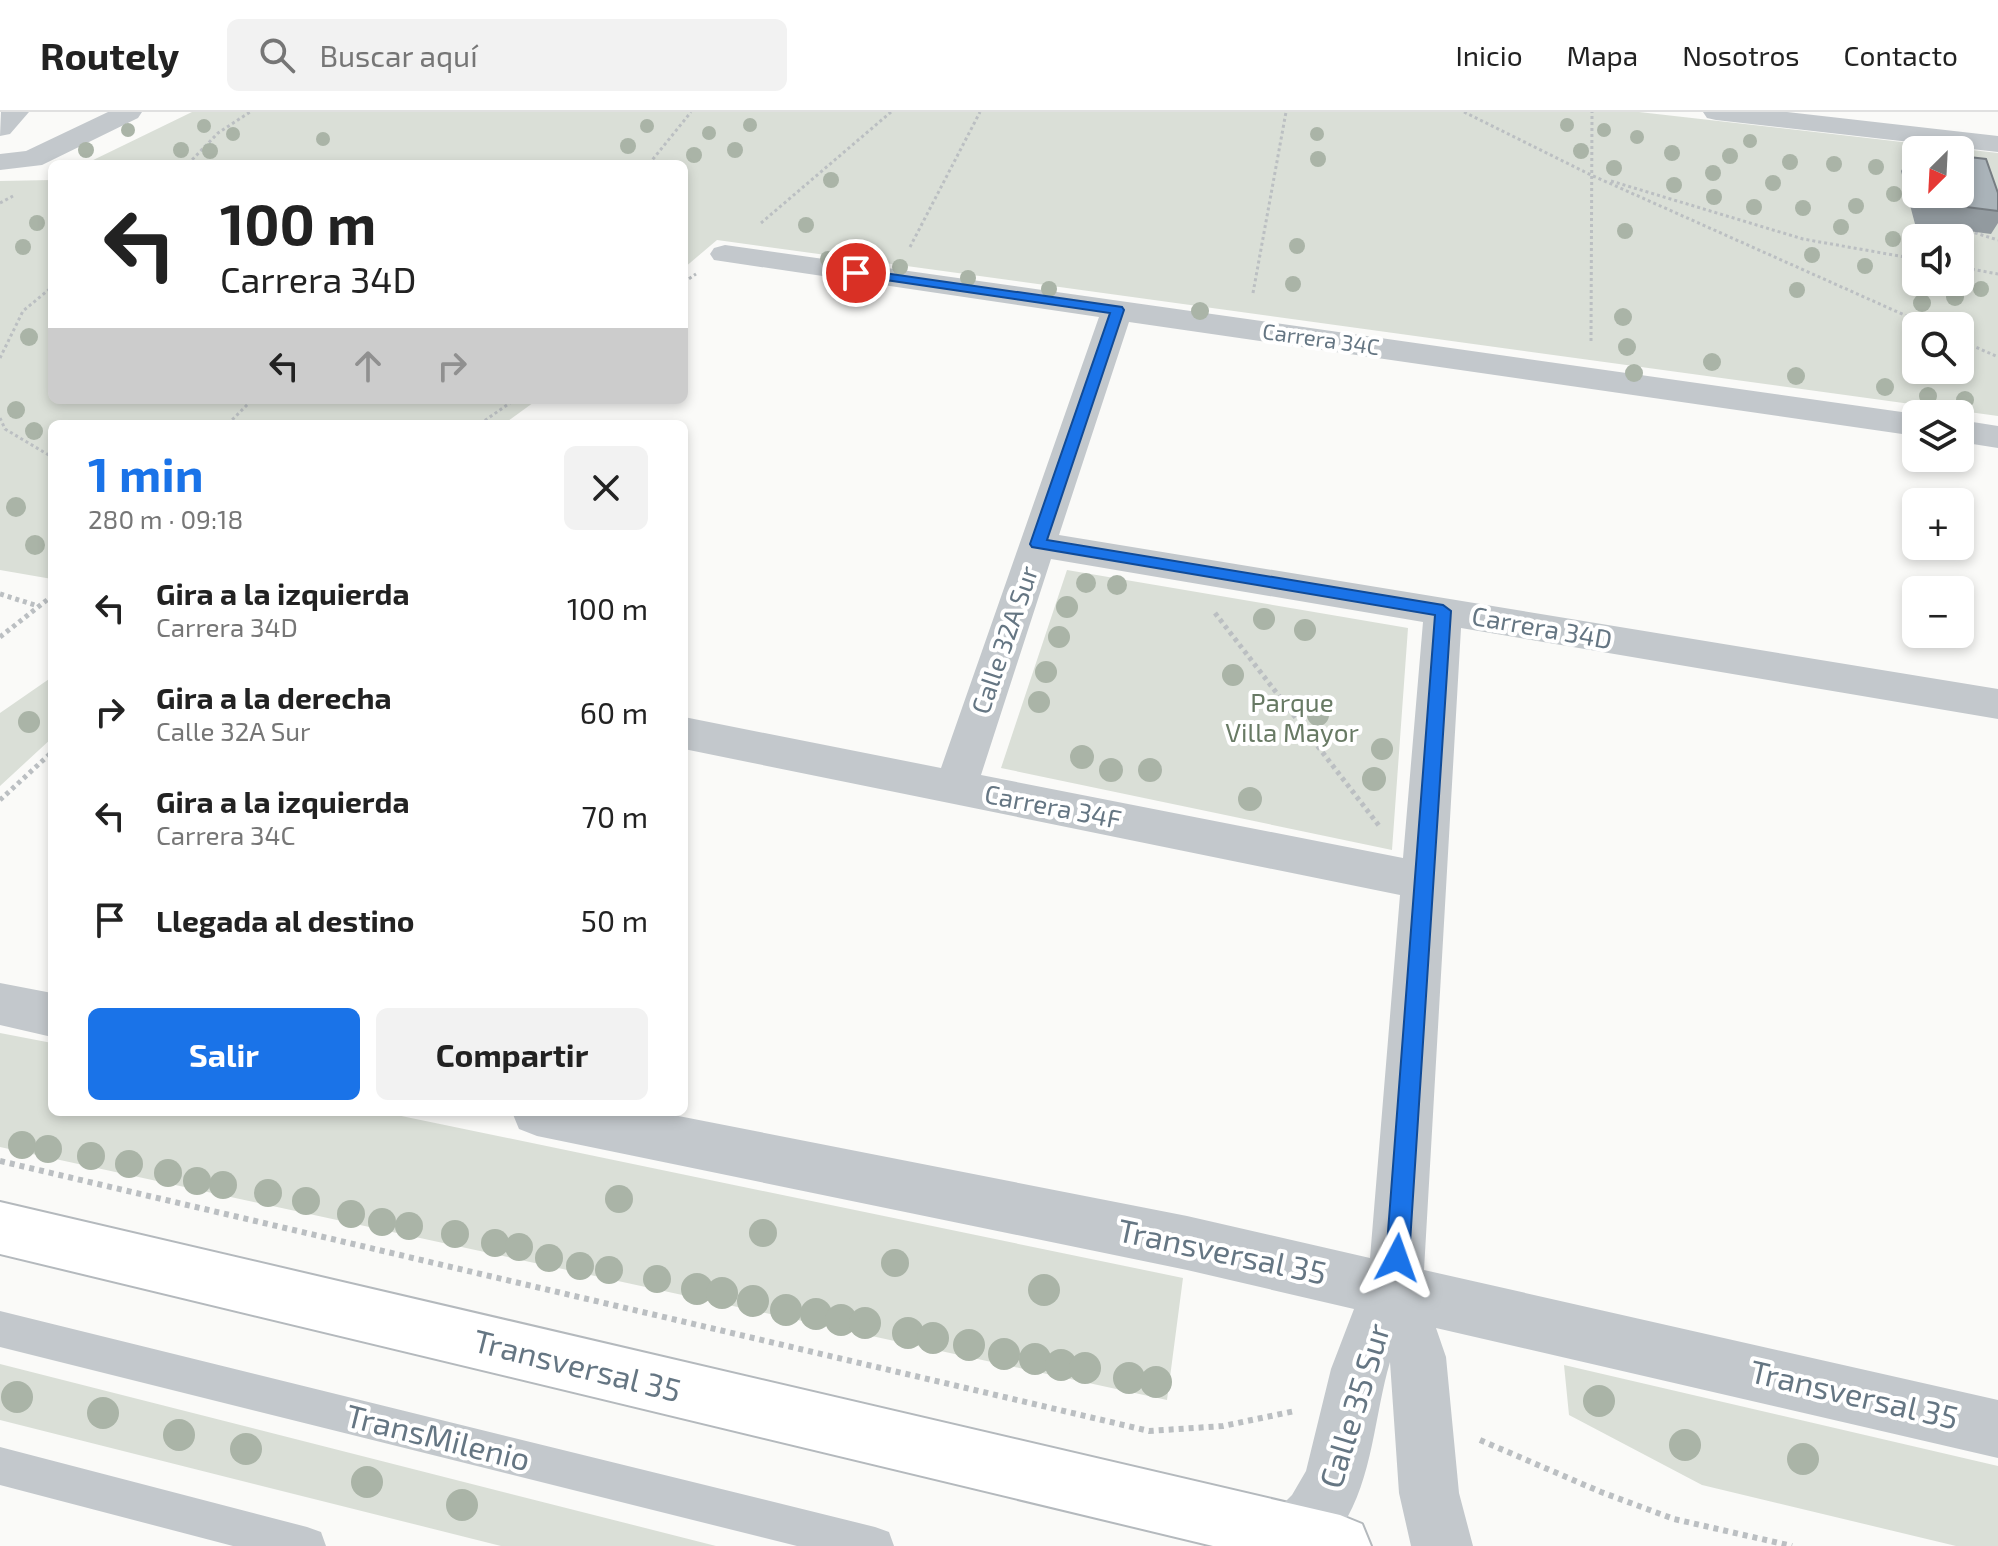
<!DOCTYPE html>
<html lang="es">
<meta charset="utf-8">
<style>
body{margin:0;font-family:"Exo 2",sans-serif;background:#f2f2f2;color:#222;height:100vh;display:flex;flex-direction:column;font-size:30px;white-space:nowrap}
*{box-sizing:border-box;margin:0}
p{font-size:26px;color:#767676}
.icon{flex:none;width:44px;height:44px;fill:none;stroke:currentColor;stroke-width:2;stroke-linecap:round;stroke-linejoin:round}
.map{position:relative;flex:1;overflow:hidden}
.sheet{position:absolute;left:48px;top:308px;width:640px;height:696px;display:flex;flex-direction:column;background:#fff;border-radius:12px;box-shadow:0 4px 12px #0003}
.sheet>*{flex:none}
.hud{position:absolute;left:48px;top:48px;width:640px;height:244px;border-radius:12px;box-shadow:0 4px 12px #0003;background:#fff;color:#222;overflow:hidden}
.needle{width:52px;rotate:204deg}
.buttons{position:absolute;left:1902px;top:24px;display:grid;gap:16px}
.buttons a{display:grid;place-items:center;width:72px;height:72px;border-radius:12px;background:#fff;box-shadow:0 4px 12px #0003;font-size:40px}
.pin{position:absolute;display:grid;place-items:center;width:68px;height:68px;color:#fff;margin:-34px;border:4px solid #fff;border-radius:50%;box-shadow:0 2px 8px #0007}
.me{position:absolute;width:88px;margin:-44px;rotate:4deg;stroke-linejoin:round;filter:drop-shadow(0 0 6px #0008)}
.turn{display:flex;align-items:center;gap:28px;height:168px;padding:0 40px;font-size:36px}
.turn .icon{width:104px;height:104px;stroke-width:2.5}
.turn b{display:block;font-size:56px;line-height:68px}
.lanes{display:flex;align-items:center;height:76px;padding:0 40px;background:#0003;justify-content:center;gap:40px;direction:ltr}
.lanes .off{opacity:.35}
.round{display:grid;place-items:center;flex:none;width:84px;height:84px;border-radius:12px;background:#f2f2f2}
.summary{display:flex;align-items:center;justify-content:space-between;height:136px;padding:0 40px}
h1{font-size:48px;font-weight:700;line-height:60px;color:#1a73e8}
.cta{display:flex;gap:16px;margin-top:auto;padding:16px 40px}
.cta a{flex:1;height:92px;border-radius:12px;background:#1a73e8;color:#fff;font-size:32px;font-weight:700;line-height:92px;text-align:center}
.cta a+a{background:#f2f2f2;color:#222}
ul{padding:0;list-style:none}
li{display:flex;align-items:center;gap:24px;height:104px;padding:0 40px}
li div{flex:1}
li b{display:block;font-size:30px}
li em{font-style:normal}
header{display:flex;align-items:center;gap:48px;box-sizing:border-box;height:112px;padding:0 40px;background:#fff;border-bottom:2px solid #e0e0e0}
header strong{font-size:38px}
nav{display:flex;gap:44px;margin-inline-start:auto;font-size:28px}
.search{width:560px;height:72px;background:#f2f2f2;display:flex;align-items:center;gap:20px;box-sizing:border-box;padding:0 28px;border-radius:12px;color:#767676;font-size:30px}
.map>svg:first-child{display:block}
.green{fill:#dadfd7;fill-rule:evenodd}
.lines{fill:none;stroke-linecap:round;stroke-linejoin:round}
.trunk-casing{stroke:#b4b9bd;stroke-width:4}
.path-far2{stroke:#bbbfc2;stroke-width:3;stroke-dasharray:3 3;stroke-linecap:butt}
.path-far1{stroke:#bbbfc2;stroke-width:5;stroke-dasharray:4 4;stroke-linecap:butt}
.path{stroke:#bbbfc2;stroke-width:6;stroke-dasharray:5 5;stroke-linecap:butt}
.service{fill:#c3c8cc;fill-rule:evenodd}
.minor{fill:#c3c8cc;fill-rule:evenodd}
.trunk{fill:#fff;fill-rule:evenodd}
.tree{fill:#aab4a7}
.wall{fill:#929a9f}
.building{fill:#aab3b9;stroke:#777d82;stroke-width:2}
.route{fill:#1a73e8;stroke:#114b97;stroke-width:2}
.labels{text-anchor:middle;stroke-width:8;stroke-linejoin:round;paint-order:stroke}
.far-street-label{font-size:22px;fill:#657683;stroke:#fff}
.street-label{font-size:26px;fill:#657683;stroke:#fff}
.park-label{font-size:26px;fill:#687a64;stroke:#fff}
.near-street-label{font-size:32px;fill:#657683;stroke:#fff}
</style>
<header>
<strong>Routely</strong>
<div class="search"><svg class="icon" aria-label="search" viewBox="0 0 24 24"><circle cx="10" cy="10" r="6"/><path d="M15 15l6 6"/></svg>Buscar aquí</div>
<nav><a>Inicio</a><a>Mapa</a><a>Nosotros</a><a>Contacto</a></nav>
</header>
<div class="map">
<svg width="1998" height="1434" viewBox="0 0 1998 1434">
<rect width="100%" height="100%" fill="#fafaf8"/>
<path class="green" d="M192,0h1447l359,41v263l-1281,-176 -33,28v-104h-599zM1916,38h44v44h-44zM1916,126h44v44h-44zM1916,214h44v44h-44z
M52,68v220h485l-33,24h-452v155l-52,-9v-389z
M1067,458l341,58 -16,222 -391,-82z
M52,565v61l-52,48v-73z
M0,921l52,10v69h330l801,166 -16,122 -1167,-253z
M0,1252l716,182h-215l-501,-126z
M1564,1253l434,101v80h-42l-254,-61 -133,-70z"/>
<g class="lines">
<defs>
<path id="trunk" d="M0,1090l1340,313 22,9 9,22h-158l-1213,-292z"/>
</defs>
<use href="#trunk" class="trunk-casing"/>
<path class="path-far2" d="M1464,0l127,63 338,151
M188,52l30,-31 32,-21
M649,52l42,-52
M1611,69l192,58 113,20
M0,91l13,-7
M761,111l130,-111
M1969,119l29,9
M910,135l70,-135
M1960,155l38,7
M684,170l12,-8
M1253,181l33,-181
M1960,228l38,17
M1591,229l1,-229
M0,246l23,-47 29,-24
M0,306l5,11 47,28
M228,312l24,-24
M480,312l34,-24"/>
<path class="path-far1" d="M0,482l38,12
M1215,501l165,214
M0,525l52,-41
M0,688l52,-48"/>
<path class="path" d="M0,1049l1149,270 74,-5 72,-15
M1480,1328l121,52 73,27 118,27"/>
<path class="service" d="M0,1199l875,216 14,5 5,14h-97l-797,-199z
M0,1335l307,80 14,5 5,14h-93l-233,-61z"/>
<path class="minor" d="M29,0l-19,22 -10,2 1,-24z
M108,0h34l-4,6 -96,47 -42,5v-16l26,-3z
M1703,0h84l211,24v16l-282,-32 -9,-2z
M725,133l1191,169v22l-787,-114 -70,213 939,154v30l-537,-91 -37,642 574,130v58l-562,-130 10,29 13,136 14,53h-62l-12,-53 -9,-131c-18,61 -17,134 -63,184h-58l-5,-10 9,-22 19,-19 14,-24 25,-102 23,-60 -167,-39 -650,-134 -18,-7 -7,-17h146l529,104 183,42 30,-363 -716,-146v-32l257,51 158,-451 -385,-57 -4,-6 4,-6zM1051,447l372,63 -20,236 -422,-83z
M1960,308l38,6v22l-38,-6z
M0,871l52,10v44l-52,-12z"/>
<use href="#trunk" class="trunk"/>
</g>
<g class="tree">
<circle cx="750" cy="13" r="7"/>
<circle cx="1567" cy="13" r="7"/>
<circle cx="204" cy="14" r="7"/>
<circle cx="647" cy="14" r="7"/>
<circle cx="128" cy="18" r="7"/>
<circle cx="1604" cy="18" r="7"/>
<circle cx="709" cy="21" r="7"/>
<circle cx="233" cy="22" r="7"/>
<circle cx="1317" cy="22" r="7"/>
<circle cx="1637" cy="25" r="7"/>
<circle cx="323" cy="27" r="7"/>
<circle cx="1750" cy="29" r="7"/>
<circle cx="628" cy="34" r="8"/>
<circle cx="86" cy="38" r="8"/>
<circle cx="181" cy="38" r="8"/>
<circle cx="735" cy="38" r="8"/>
<circle cx="210" cy="39" r="8"/>
<circle cx="1581" cy="39" r="8"/>
<circle cx="1672" cy="41" r="8"/>
<circle cx="694" cy="43" r="8"/>
<circle cx="1730" cy="44" r="8"/>
<circle cx="1318" cy="47" r="8"/>
<circle cx="1790" cy="50" r="8"/>
<circle cx="1834" cy="52" r="8"/>
<circle cx="1876" cy="55" r="8"/>
<circle cx="1614" cy="56" r="8"/>
<circle cx="1713" cy="61" r="8"/>
<circle cx="831" cy="68" r="8"/>
<circle cx="1773" cy="71" r="8"/>
<circle cx="1674" cy="73" r="8"/>
<circle cx="1894" cy="82" r="8"/>
<circle cx="1714" cy="85" r="8"/>
<circle cx="1856" cy="94" r="8"/>
<circle cx="1754" cy="95" r="8"/>
<circle cx="1803" cy="96" r="8"/>
<circle cx="37" cy="111" r="8"/>
<circle cx="806" cy="113" r="8"/>
<circle cx="1841" cy="115" r="8"/>
<circle cx="1625" cy="119" r="8"/>
<circle cx="1893" cy="127" r="8"/>
<circle cx="1297" cy="134" r="8"/>
<circle cx="23" cy="135" r="8"/>
<circle cx="1812" cy="143" r="8"/>
<circle cx="828" cy="147" r="8"/>
<circle cx="1865" cy="154" r="8"/>
<circle cx="900" cy="155" r="8"/>
<circle cx="968" cy="166" r="8"/>
<circle cx="1293" cy="172" r="8"/>
<circle cx="1049" cy="177" r="8"/>
<circle cx="1981" cy="177" r="8"/>
<circle cx="1797" cy="178" r="8"/>
<circle cx="1955" cy="185" r="9"/>
<circle cx="1922" cy="191" r="9"/>
<circle cx="1200" cy="199" r="9"/>
<circle cx="1623" cy="205" r="9"/>
<circle cx="29" cy="225" r="9"/>
<circle cx="1627" cy="235" r="9"/>
<circle cx="1712" cy="250" r="9"/>
<circle cx="1634" cy="261" r="9"/>
<circle cx="1796" cy="264" r="9"/>
<circle cx="1885" cy="275" r="9"/>
<circle cx="1928" cy="284" r="9"/>
<circle cx="1965" cy="288" r="9"/>
<circle cx="16" cy="298" r="9"/>
<circle cx="34" cy="319" r="9"/>
<circle cx="16" cy="395" r="10"/>
<circle cx="35" cy="433" r="10"/>
<circle cx="1086" cy="471" r="10"/>
<circle cx="1117" cy="473" r="10"/>
<circle cx="1067" cy="495" r="11"/>
<circle cx="1264" cy="507" r="11"/>
<circle cx="1305" cy="518" r="11"/>
<circle cx="1059" cy="525" r="11"/>
<circle cx="1046" cy="560" r="11"/>
<circle cx="1233" cy="563" r="11"/>
<circle cx="1039" cy="590" r="11"/>
<circle cx="1318" cy="603" r="11"/>
<circle cx="29" cy="610" r="11"/>
<circle cx="1382" cy="637" r="11"/>
<circle cx="1082" cy="645" r="12"/>
<circle cx="1111" cy="658" r="12"/>
<circle cx="1150" cy="658" r="12"/>
<circle cx="1374" cy="667" r="12"/>
<circle cx="1250" cy="687" r="12"/>
<circle cx="22" cy="1033" r="14"/>
<circle cx="48" cy="1037" r="14"/>
<circle cx="91" cy="1044" r="14"/>
<circle cx="129" cy="1052" r="14"/>
<circle cx="168" cy="1061" r="14"/>
<circle cx="197" cy="1069" r="14"/>
<circle cx="223" cy="1073" r="14"/>
<circle cx="268" cy="1081" r="14"/>
<circle cx="619" cy="1087" r="14"/>
<circle cx="306" cy="1089" r="14"/>
<circle cx="351" cy="1102" r="14"/>
<circle cx="382" cy="1110" r="14"/>
<circle cx="409" cy="1114" r="14"/>
<circle cx="763" cy="1121" r="14"/>
<circle cx="455" cy="1122" r="14"/>
<circle cx="495" cy="1131" r="14"/>
<circle cx="519" cy="1135" r="14"/>
<circle cx="549" cy="1146" r="14"/>
<circle cx="895" cy="1151" r="14"/>
<circle cx="580" cy="1154" r="14"/>
<circle cx="609" cy="1158" r="14"/>
<circle cx="657" cy="1167" r="14"/>
<circle cx="697" cy="1177" r="16"/>
<circle cx="1044" cy="1178" r="16"/>
<circle cx="722" cy="1181" r="16"/>
<circle cx="753" cy="1189" r="16"/>
<circle cx="786" cy="1198" r="16"/>
<circle cx="816" cy="1202" r="16"/>
<circle cx="841" cy="1208" r="16"/>
<circle cx="865" cy="1211" r="16"/>
<circle cx="908" cy="1221" r="16"/>
<circle cx="933" cy="1226" r="16"/>
<circle cx="969" cy="1233" r="16"/>
<circle cx="1004" cy="1242" r="16"/>
<circle cx="1035" cy="1247" r="16"/>
<circle cx="1061" cy="1253" r="16"/>
<circle cx="1085" cy="1256" r="16"/>
<circle cx="1129" cy="1266" r="16"/>
<circle cx="1156" cy="1270" r="16"/>
<circle cx="17" cy="1285" r="16"/>
<circle cx="1599" cy="1289" r="16"/>
<circle cx="103" cy="1301" r="16"/>
<circle cx="179" cy="1323" r="16"/>
<circle cx="1685" cy="1333" r="16"/>
<circle cx="246" cy="1337" r="16"/>
<circle cx="1803" cy="1347" r="16"/>
<circle cx="367" cy="1370" r="16"/>
<circle cx="462" cy="1393" r="16"/>
</g>
<path class="wall" d="M1913,38h3v44l82,-1v30l-7,11 -76,-10 -14,-53z"/>
<path class="building" d="M1960,44l26,3 12,34v18l-71,-9 -2,-8h35z"/>
<path class="route" d="M856,157l266,38 2,3 -77,230 396,65 8,6 -42,647 -4,8 -8,4 -8,-4 -3,-8 49,-643 -403,-68 -2,-3 80,-231 -258,-38 -2,-2z"/>
<g class="labels">
<g class="far-street-label">
<text transform="translate(1321 227) rotate(8)" y="8">Carrera 34C</text>
</g>
<g class="street-label">
<text transform="translate(1542 516) rotate(10)" y="9">Carrera 34D</text>
<text transform="translate(1005 528) rotate(-71)" y="9">Calle 32A Sur</text>
<text transform="translate(1053 695) rotate(11)" y="9">Carrera 34F</text>
</g>
<g class="park-label">
<text x="1292" y="600">Parque<tspan x="1292" dy="30">Villa Mayor</tspan></text>
</g>
<g class="near-street-label">
<text transform="translate(1222 1140) rotate(12)" y="11">Transversal 35</text>
<text transform="translate(577 1254) rotate(14)" y="11">Transversal 35</text>
<text transform="translate(1854 1283) rotate(13)" y="11">Transversal 35</text>
<text transform="translate(1355 1294) rotate(-73)" y="11">Calle 35 Sur</text>
<text transform="translate(438 1326) rotate(14)" y="11">TransMilenio</text>
</g>
</g>
</svg>
<div class="buttons">
<a><svg class="needle" viewBox="-14 -14 28 28"><path d="M0-13l5 13h-10z" fill="#e53935"/><path d="M0 13l5-13h-10z" fill="#767676"/></svg></a>
<a><svg class="icon" aria-label="sound" viewBox="0 0 24 24"><path d="M4 9h4l5-4v14l-5-4H4zM17 9q2 3 0 6"/></svg></a>
<a><svg class="icon" aria-label="search" viewBox="0 0 24 24"><circle cx="10" cy="10" r="6"/><path d="M15 15l6 6"/></svg></a>
<a><svg class="icon" aria-label="layers" viewBox="0 0 24 24"><path d="M12 4l9 5-9 5-9-5zM3 14l9 5 9-5"/></svg></a>
<a>+</a>
<a>−</a>
</div>
<div class="pin" style="left:856px;top:161px;background:#d93025"><svg class="icon" aria-label="arrive" viewBox="0 0 24 24"><path d="M6 21V4h12l-3 4 3 4H6"/></svg></div>
<svg class="me" style="left:1397px;top:1146px" viewBox="-20 -20 40 40"><path d="M0-17L14 15 0 8-14 15z" fill="#1a73e8" stroke="#fff" stroke-width="4"/></svg>
<div class="hud">
<div class="turn"><svg class="icon" aria-label="left" viewBox="0 0 24 24"><path d="M17 20v-9H6M10 6l-5 5 5 5"/></svg><div><b>100 m</b>Carrera 34D</div></div>
<div class="lanes"><svg class="icon" aria-label="left" viewBox="0 0 24 24"><path d="M17 20v-9H6M10 6l-5 5 5 5"/></svg><svg class="icon off" aria-label="ahead" viewBox="0 0 24 24"><path d="M12 20V5M6 11l6-6 6 6"/></svg><svg class="icon off" aria-label="right" viewBox="0 0 24 24"><path d="M7 20v-9h11M14 6l5 5-5 5"/></svg></div>
</div>
<section class="sheet">
<div class="summary"><div><h1>1 min</h1><p>280 m · 09:18</p></div><a class="round"><svg class="icon" aria-label="close" viewBox="0 0 24 24"><path d="M6 6l12 12M18 6L6 18"/></svg></a></div>
<ul>
<li><svg class="icon" aria-label="left" viewBox="0 0 24 24"><path d="M17 20v-9H6M10 6l-5 5 5 5"/></svg><div><b>Gira a la izquierda</b><p>Carrera 34D</p></div><em>100 m</em></li>
<li><svg class="icon" aria-label="right" viewBox="0 0 24 24"><path d="M7 20v-9h11M14 6l5 5-5 5"/></svg><div><b>Gira a la derecha</b><p>Calle 32A Sur</p></div><em>60 m</em></li>
<li><svg class="icon" aria-label="left" viewBox="0 0 24 24"><path d="M17 20v-9H6M10 6l-5 5 5 5"/></svg><div><b>Gira a la izquierda</b><p>Carrera 34C</p></div><em>70 m</em></li>
<li><svg class="icon" aria-label="arrive" viewBox="0 0 24 24"><path d="M6 21V4h12l-3 4 3 4H6"/></svg><div><b>Llegada al destino</b></div><em>50 m</em></li>
</ul>
<div class="cta"><a>Salir</a><a>Compartir</a></div>
</section>
</div>
